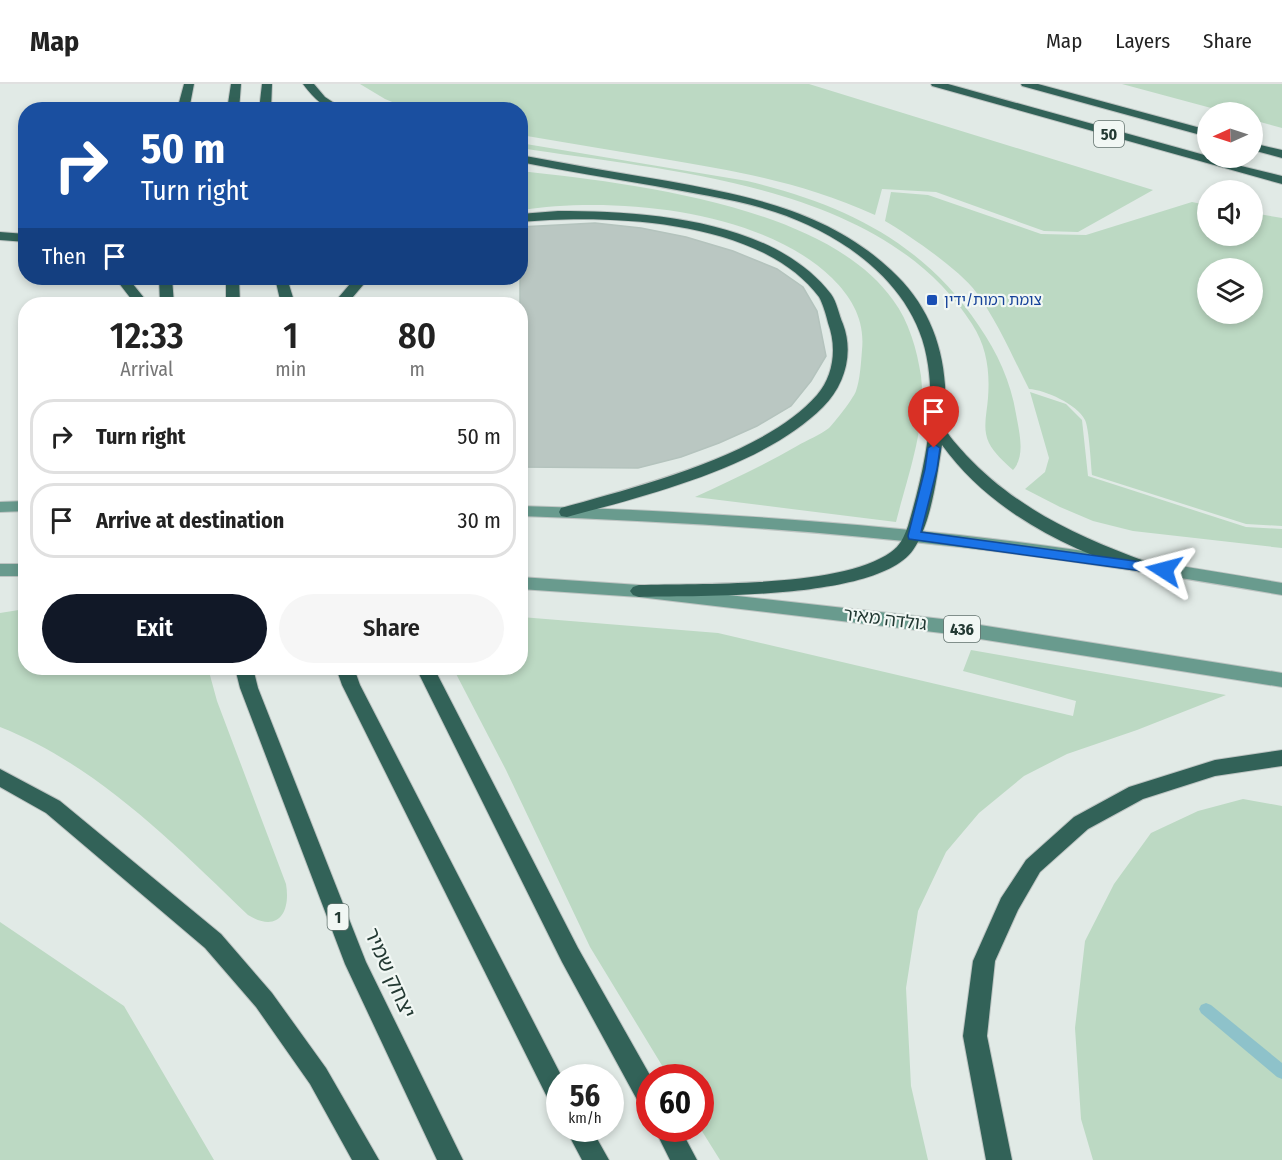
<!DOCTYPE html>
<meta charset="utf-8">
<style>
body{margin:0;font-family:"Fira Sans Condensed","Noto Sans Hebrew",sans-serif;background:#f6f6f6;color:#222;height:100vh;display:flex;flex-direction:column;font-size:22px;white-space:nowrap}
*{box-sizing:border-box;margin:0}
p{font-size:20px;color:#767676}
.icon{flex:none;width:33px;height:33px;fill:none;stroke:currentColor;stroke-width:2;stroke-linecap:round;stroke-linejoin:round}
.map{position:relative;flex:1;overflow:hidden}
.panel{position:absolute;left:18px;top:213px;width:510px;height:378px;display:flex;flex-direction:column;background:#fff;border-radius:24px;box-shadow:0 3px 9px #0003}
.panel>*{flex:none}
.top-card{position:absolute;left:18px;top:18px;width:510px;height:183px;border-radius:24px;box-shadow:0 3px 9px #0003;background:#1a4fa0;color:#fff;overflow:hidden}
.needle{width:39px;rotate:267deg}
.tools{position:absolute;left:1197px;top:18px;display:grid;gap:12px}
.tools a{display:grid;place-items:center;width:66px;height:66px;border-radius:50%;background:#fff;box-shadow:0 3px 9px #0003;font-size:30px}
.speed{position:absolute;left:546px;top:980px;display:flex;gap:12px;font-size:30px;font-weight:700;text-align:center}
.speed>*{display:grid;place-content:center;width:78px;height:78px;border-radius:50%;background:#fff;box-shadow:0 3px 9px #0003;line-height:1}
.speed small{font-size:15px;font-weight:400}
.speed .limit{border:9px solid #d22;background:#fff;color:#111}
.pin{position:absolute;display:grid;place-items:center;width:51px;height:51px;color:#fff;margin:-62px -26px;border-radius:50% 50% 50% 0;rotate:-45deg;box-shadow:0 0 6px #0007}
.pin .icon{rotate:45deg}
.me{position:absolute;width:66px;margin:-33px;rotate:279deg;stroke-linejoin:round;filter:drop-shadow(0 0 4px #0008)}
.turn{display:flex;align-items:center;gap:21px;height:126px;padding:0 24px;font-size:27px}
.turn .icon{width:78px;height:78px;stroke-width:2.5}
.turn b{display:block;font-size:42px;line-height:51px}
.then{display:flex;align-items:center;height:57px;padding:0 24px;background:#0003;gap:12px;font-size:22px}
.eta{display:flex;justify-content:space-evenly;align-items:center;height:102px;text-align:center}
.eta b{font-size:36px;font-weight:600;line-height:42px}
.button{display:flex;gap:12px;margin-top:auto;padding:12px 24px}
.button a{flex:1;height:69px;border-radius:36px;background:#111827;color:#fff;font-size:24px;font-weight:600;line-height:69px;text-align:center}
.button a+a{background:#f6f6f6;color:#222}
ul{padding:0;list-style:none}
li{display:flex;align-items:center;gap:18px;height:75px;margin:0 12px 9px;padding:0 12px;border:3px solid #e0e0e0;border-radius:24px}
li div{flex:1}
li b{display:block;font-size:22px}
li em{font-style:normal}
header{display:flex;align-items:center;gap:36px;box-sizing:border-box;height:84px;padding:0 30px;background:#fff;border-bottom:2px solid #e0e0e0}
header strong{font-size:28px}
nav{display:flex;gap:33px;margin-inline-start:auto;font-size:21px}
.map>svg:first-child{display:block}
.green{fill:#bcd9c3;fill-rule:evenodd}
.lines{fill:none;stroke-linecap:round;stroke-linejoin:round}
.stream{fill:#8ec2ca;fill-rule:evenodd}
.building{fill:#bac7c2;stroke:#b4c3bd;stroke-width:1.5}
.primary-casing{stroke:#bdc4c2;stroke-width:2}
.highway-casing{stroke:#bdc4c2;stroke-width:2}
.primary{fill:#699b8e;fill-rule:evenodd}
.highway{fill:#326258;fill-rule:evenodd}
.route{fill:#1a73e8;stroke:#114b97;stroke-width:1.5}
.transit-dot{fill:#1a4fb4;stroke:#f1f7f4;stroke-width:2}
.labels{text-anchor:middle;stroke-width:4.5;stroke-linejoin:round;paint-order:stroke}
.far-transit-label{font-size:15px;fill:#164399;stroke:#f1f7f4;text-anchor:start}
.shield{fill:#f1f7f4;stroke:#61726d;stroke-width:1.5}
.shield-label{font-size:16px;font-weight:bold;fill:#233933}
.street-label{font-size:18px;fill:#233933;stroke:#f1f7f4}
.near-street-label{font-size:21px;fill:#233933;stroke:#f1f7f4}
</style>
<header>
<strong>Map</strong>
<nav><a>Map</a><a>Layers</a><a>Share</a></nav>
</header>
<div class="map">
<svg width="1282" height="1076" viewBox="0 0 1282 1076">
<rect width="100%" height="100%" fill="#e1eae6"/>
<path class="green" d="M360,0h449l344,106 -75,42 -34,-1 -108,-39 -54,-3 -7,26c-71,-32 -134,-43 -211,-56 -48,-8 -96,-16 -143,-24l-1,-25 -111,-1 -24,-10z
M1122,0h160v44l-29,-8 -1,-8h-26z
M520,59l227,38c97,23 176,61 232,145 18,26 32,56 37,88 3,17 10,42 -3,56 -9,-8 -19,-17 -24,-27 -7,-14 -2,-30 -1,-45 2,-26 -1,-51 -16,-74 -90,-141 -301,-152 -451,-176z
M521,87c107,12 305,34 372,129 16,21 24,50 28,76 6,49 -13,99 -25,146l-201,-25c35,-16 69,-32 102,-51 10,-6 23,-11 32,-18 6,-6 24,-29 27,-37 4,-11 5,-28 6,-41 3,-30 -10,-52 -30,-72 -71,-69 -218,-82 -311,-68z
M891,108l37,3 113,39 45,1 106,-33 15,3 1,31h44l1,-23 29,5v308l-36,-2 -154,-49c-1,-11 -3,-47 -7,-55 -8,-16 -40,-30 -56,-31 -17,-33 -31,-67 -53,-97 -16,-22 -67,-57 -91,-71zM1208,184h44v46h-44z
M1030,308l36,12 16,16 6,56 158,51 36,2v19l-149,-17 -40,-10 -33,-14 -35,-18 20,-17 4,-14z
M25,525l1,59h182l9,33 69,183c5,30 -9,49 -38,31 -74,-71 -151,-150 -248,-188v-114z
M521,533l197,16 355,83 3,-15 -113,-30 8,-21 255,45 -89,35 -70,24 -43,22 -45,37 -33,39 -28,59 -12,77 5,98 17,74h-208l-20,-32v-51h-31l-79,-130 -84,-177 -53,-102h67z
M1243,715l39,7v354h-189l-12,-41 -6,-91 10,-87 29,-57 37,-51 47,-22z
M0,838l124,84 90,154h-214z"/>
<g class="lines">
<path class="stream" d="M1206,919l5,2 71,58v16l-5,-2 -76,-64 -2,-4 2,-4z"/>
</g>
<path class="building" d="M595,139l46,5 45,9 47,14 44,18 26,18 14,24 9,45 -15,25 -20,25 -34,20 -38,17 -38,14 -43,11 -118,-1v-240z"/>
<g class="lines">
<defs>
<path id="primary" d="M26,417v10l-26,1v-10z
M520,422c147,4 293,13 439,29 108,12 216,30 323,48v12c-107,-18 -215,-36 -323,-48 -146,-17 -292,-26 -439,-31z
M0,480h26v12h-26z
M520,493l119,8 303,34 340,54v14l-340,-54 -303,-36 -119,-8z"/>
<path id="highway" d="M184,0h10l-5,26h-12z
M231,0h10l-2,26h-12z
M262,0h10l-1,26h-12z
M303,0h11l11,13 20,13c-20,0 -30,-10 -42,-26z
M931,0h17l260,72v2l74,18v8l-350,-98z
M1021,0h17l170,46v7l-186,-51z
M1252,59l30,7v8l-30,-8z
M520,71c49,9 98,18 148,26 81,15 160,30 223,89 34,31 51,70 54,115 1,11 -3,32 -1,41 3,9 16,22 22,29 51,54 113,82 181,107l3,4 -3,4 -6,2c-75,-22 -152,-62 -199,-127 -5,31 -11,80 -29,105 -36,51 -214,45 -274,47l-6,-2 -3,-4 3,-4 6,-2c63,-2 202,3 252,-33 9,-6 13,-15 17,-26 15,-52 28,-107 20,-161 -10,-78 -83,-130 -153,-153 -39,-13 -80,-18 -120,-26 -45,-8 -90,-15 -135,-24z
M558,127c87,0 215,8 273,83 6,8 8,21 12,30 11,29 2,61 -20,83 -60,60 -175,88 -256,110l-6,-1 -2,-4 2,-4c75,-21 204,-53 256,-113 17,-20 20,-48 11,-72 -2,-8 -5,-19 -9,-26 -58,-78 -211,-83 -299,-75v-8z
M0,148l26,2v8l-26,-2z
M115,194h13l21,26h-14z
M159,194h13l2,26h-14z
M226,194h13l1,26h-14z
M275,194h12l8,26h-14z
M355,194h14l-22,26h-14z
M235,584h18l5,20 108,274 97,198h-26l-92,-196 -105,-276z
M336,584h18l6,17 202,392h-2v31l-9,-3 -209,-420z
M416,584h18l144,280 73,129 -1,34 -9,-4 -79,-145z
M1282,666v16l-67,10 -72,23 -55,30 -48,43 -22,38 -23,51 -8,75 25,124h-26l-23,-124 10,-75 28,-63 25,-38 48,-43 55,-30 86,-27z
M0,685l60,32 161,133 51,59 54,75 53,92h-27l-42,-76 -54,-77 -51,-59 -159,-135 -46,-26z
M565,1044h26l18,32h-27z
M654,1044h26l17,32h-27z"/>
</defs>
<use href="#primary" class="primary-casing"/>
<use href="#highway" class="highway-casing"/>
<use href="#primary" class="primary"/>
<use href="#highway" class="highway"/>
</g>
<path class="route" d="M934,360l6,4 -3,21 -16,63 243,33 7,5 -7,4 -255,-35 -1,-3 17,-67 3,-21z"/>
<rect class="transit-dot" x="926" y="210" width="12" height="12" rx="3"/>
<g class="labels">
<g class="far-transit-label">
<text x="944" y="221">צומת רמות/ידין</text>
</g>
<g class="shield">
<rect x="1094" y="37" width="30" height="26" rx="4.5"/>
<rect x="944" y="532" width="36" height="26" rx="4.5"/>
<rect x="327.5" y="820" width="21" height="26" rx="4.5"/>
</g>
<g class="shield-label">
<text x="1109" y="56">50</text>
<text x="962" y="551">436</text>
<text x="338" y="839">1</text>
</g>
<g class="street-label">
<text transform="translate(885 535) rotate(7)" y="6">גולדה מאיר</text>
</g>
<g class="near-street-label">
<text transform="translate(390 889) rotate(66)" y="7">יצחק שמיר</text>
</g>
</g>
</svg>
<div class="tools">
<a><svg class="needle" viewBox="-14 -14 28 28"><path d="M0-13l5 13h-10z" fill="#e53935"/><path d="M0 13l5-13h-10z" fill="#767676"/></svg></a>
<a><svg class="icon" aria-label="sound" viewBox="0 0 24 24"><path d="M4 9h4l5-4v14l-5-4H4zM17 9q2 3 0 6"/></svg></a>
<a><svg class="icon" aria-label="layers" viewBox="0 0 24 24"><path d="M12 4l9 5-9 5-9-5zM3 14l9 5 9-5"/></svg></a>
</div>
<div class="speed"><div>56<small>km/h</small></div><div class="limit">60</div></div>
<div class="pin" style="left:934px;top:364px;background:#d93025"><svg class="icon" aria-label="arrive" viewBox="0 0 24 24"><path d="M6 21V4h12l-3 4 3 4H6"/></svg></div>
<svg class="me" style="left:1164px;top:486px" viewBox="-20 -20 40 40"><path d="M0-17L14 15 0 8-14 15z" fill="#1a73e8" stroke="#fff" stroke-width="4"/></svg>
<div class="top-card">
<div class="turn"><svg class="icon" aria-label="right" viewBox="0 0 24 24"><path d="M7 20v-9h11M14 6l5 5-5 5"/></svg><div><b>50 m</b>Turn right</div></div>
<div class="then">Then<svg class="icon" aria-label="arrive" viewBox="0 0 24 24"><path d="M6 21V4h12l-3 4 3 4H6"/></svg></div>
</div>
<section class="panel">
<div class="eta">
<div><b>12:33</b><p>Arrival</p></div>
<div><b>1</b><p>min</p></div>
<div><b>80</b><p>m</p></div>
</div>
<ul>
<li><svg class="icon" aria-label="right" viewBox="0 0 24 24"><path d="M7 20v-9h11M14 6l5 5-5 5"/></svg><div><b>Turn right</b></div><em>50 m</em></li>
<li><svg class="icon" aria-label="arrive" viewBox="0 0 24 24"><path d="M6 21V4h12l-3 4 3 4H6"/></svg><div><b>Arrive at destination</b></div><em>30 m</em></li>
</ul>
<div class="button"><a>Exit</a><a>Share</a></div>
</section>
</div>
